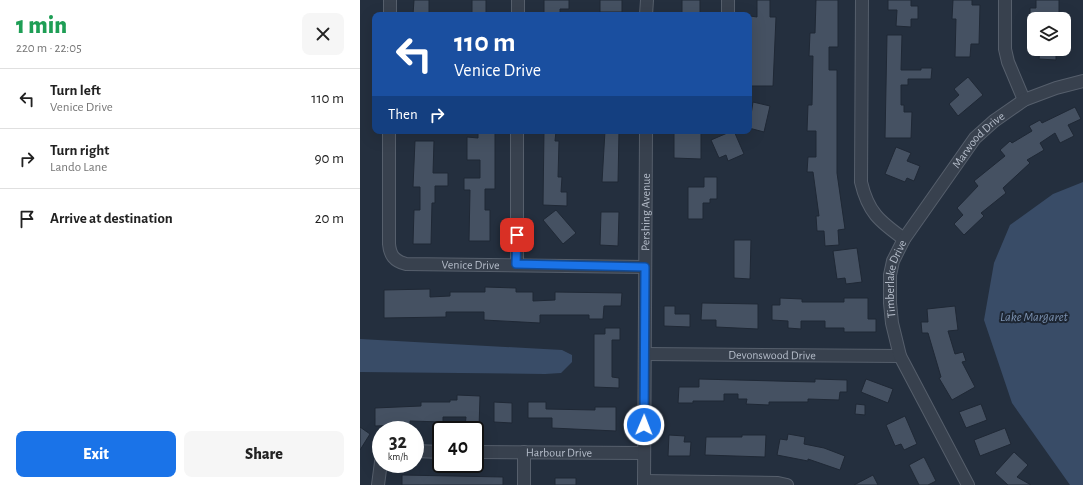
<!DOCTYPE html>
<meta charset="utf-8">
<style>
body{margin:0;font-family:"Alegreya Sans",sans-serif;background:#f6f6f6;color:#222;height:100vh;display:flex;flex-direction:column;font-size:15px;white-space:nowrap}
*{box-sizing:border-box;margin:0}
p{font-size:13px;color:#767676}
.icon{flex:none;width:22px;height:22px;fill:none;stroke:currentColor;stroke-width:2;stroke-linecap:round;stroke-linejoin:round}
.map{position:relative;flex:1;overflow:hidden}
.drawer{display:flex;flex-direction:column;background:#fff;width:360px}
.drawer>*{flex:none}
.top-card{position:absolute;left:12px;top:12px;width:380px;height:122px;border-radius:8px;box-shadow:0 4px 16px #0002;background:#1a4fa0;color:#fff;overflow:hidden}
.tools{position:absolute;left:667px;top:12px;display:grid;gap:8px}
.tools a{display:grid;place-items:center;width:44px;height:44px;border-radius:8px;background:#fff;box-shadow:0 4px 16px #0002;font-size:20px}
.speed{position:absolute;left:12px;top:421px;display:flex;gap:8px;font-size:20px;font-weight:700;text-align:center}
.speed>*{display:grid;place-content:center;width:52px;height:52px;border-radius:50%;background:#fff;box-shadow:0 4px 16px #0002;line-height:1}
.speed small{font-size:10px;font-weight:400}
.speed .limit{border:2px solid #111;border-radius:6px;background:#fff;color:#111}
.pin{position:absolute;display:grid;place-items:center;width:34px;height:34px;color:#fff;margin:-17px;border-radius:8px;box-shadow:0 2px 6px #0006}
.me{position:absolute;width:44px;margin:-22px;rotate:1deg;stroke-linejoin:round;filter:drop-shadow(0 0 3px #0008)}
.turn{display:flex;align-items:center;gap:14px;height:84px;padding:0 16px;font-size:18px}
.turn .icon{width:52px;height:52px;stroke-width:2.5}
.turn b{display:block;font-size:28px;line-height:34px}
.then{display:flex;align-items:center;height:38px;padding:0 16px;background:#0003;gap:8px;font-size:15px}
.round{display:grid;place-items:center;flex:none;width:42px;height:42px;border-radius:8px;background:#f6f6f6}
.summary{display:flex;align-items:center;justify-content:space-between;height:68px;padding:0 16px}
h1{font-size:24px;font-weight:800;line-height:30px;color:#1e9e55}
.primary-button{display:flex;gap:8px;margin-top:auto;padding:8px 16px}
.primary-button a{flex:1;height:46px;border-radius:8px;background:#1a73e8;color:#fff;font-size:16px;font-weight:800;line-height:46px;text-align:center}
.primary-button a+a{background:#f6f6f6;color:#222}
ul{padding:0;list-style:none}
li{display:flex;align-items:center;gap:12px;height:60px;padding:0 16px;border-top:1px solid #e0e0e0}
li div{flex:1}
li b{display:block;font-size:15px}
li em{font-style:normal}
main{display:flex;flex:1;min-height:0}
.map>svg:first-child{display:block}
.water{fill:#394c67}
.building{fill:#455162;stroke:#1f2835}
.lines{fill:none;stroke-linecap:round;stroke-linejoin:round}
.minor-casing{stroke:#565f6c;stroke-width:14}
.minor{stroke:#38414e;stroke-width:12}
.route-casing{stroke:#114b97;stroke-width:10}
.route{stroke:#1a73e8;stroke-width:7}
.labels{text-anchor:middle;stroke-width:4;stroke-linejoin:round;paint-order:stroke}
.street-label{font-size:12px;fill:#b4bcc9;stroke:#1d2633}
.water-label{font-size:13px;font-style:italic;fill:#7c92b1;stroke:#1d2633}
</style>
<main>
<section class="drawer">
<div class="summary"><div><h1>1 min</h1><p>220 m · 22:05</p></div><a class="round"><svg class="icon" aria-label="close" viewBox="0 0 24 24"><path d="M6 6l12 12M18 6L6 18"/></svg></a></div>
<ul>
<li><svg class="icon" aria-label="left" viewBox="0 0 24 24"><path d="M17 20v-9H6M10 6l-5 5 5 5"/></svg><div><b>Turn left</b><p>Venice Drive</p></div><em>110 m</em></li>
<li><svg class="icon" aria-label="right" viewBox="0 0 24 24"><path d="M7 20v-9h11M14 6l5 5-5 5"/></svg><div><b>Turn right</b><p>Lando Lane</p></div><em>90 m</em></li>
<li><svg class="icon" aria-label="arrive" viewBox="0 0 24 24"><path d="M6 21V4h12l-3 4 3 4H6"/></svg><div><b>Arrive at destination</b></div><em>20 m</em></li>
</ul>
<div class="primary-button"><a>Exit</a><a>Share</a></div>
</section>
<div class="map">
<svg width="723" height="485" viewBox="0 0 723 485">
<rect width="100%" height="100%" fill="#242f3e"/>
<path class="water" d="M723,182v303h-13l-58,-82 -28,-83 10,-57 16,-38 43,-31z
M0,339l202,11 10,5v7l-11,11 -16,1 -185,-2z"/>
<path class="building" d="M54,0h15v15h-16z
M112,0h14v15h-14z
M184,0h25v9h-9v6h-16z
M240,0h22v12h-22z
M322,0h18v15h-18z
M397,0h13v17h6l-3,69h-24l1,-70 7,1z
M456,0h22v47h-9v23h8v103l8,56 -7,1 1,15 -14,1 -1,-15h-7l-1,-15h3l-6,-44h-6l1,-15h8v-26h-9l1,-26h4l1,-49h-4l1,-23h5z
M528,0h23v6h7v13h-7v8l-15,-1 1,-16h-9z
M593,0h19v5h8l-1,39h-8l-1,13h-15l1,-38h-4z
M676,0h23v15h-8v4h-21v-11h6z
M527,35h15l-1,35h20v-2h11l-1,11h-23v6h-7v20h3v7h8l-1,26h-26z
M680,49h16v11l-17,-1z
M608,77l15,18 -25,21 -9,-12 10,-9 -5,-6z
M393,102l17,4 -6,26 -15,-4z
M715,107l6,12 -13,6 6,11 -14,7 -5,-10 -15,10 4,7 -17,10 3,3 -27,25 3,5 -25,20 3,3 -20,19 -10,-11 9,-9 -6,-7 21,-22 -4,-5 31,-25 -5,-6 10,-9 2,2 20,-12 -3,-5 11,-6 2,3z
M118,131h17v58h-10v21h5v31h-21l1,-51h-6v-12h16v-18h-13v-23l11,1z
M184,131h12l-1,10h4l-1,36h4l-1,15h6v14l-24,-1z
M245,131h14l-1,51h-16z
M372,131h2l10,23 -16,7 -2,-6 -7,3 -8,-18z
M314,132h27v27l-27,-1z
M55,141h19l-1,32h15v13h-13v17h-3l-1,41h-18l1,-34h6v-23h-7z
M536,147l15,6 -4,8 13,5 -6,15 -7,-3 -2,4 -20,-8z
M344,177h13v22h-7v4h-7v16h-15v-32h16z
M196,210l20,23 -13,11 -20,-24z
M241,212h18l-1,34 -18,-1z
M374,240h17l-1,39 -16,-1z
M497,248l5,34 -16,2 -1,-6 -8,1 -4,-28z
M125,287l31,1v4h17v9l22,-1v-8l67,1 -1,13h-17l-1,13h-14v-4h-49v8l-56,-3v-8h-38v5l-62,1v-28l46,-1v8l20,-1v-4h35z
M420,298l22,1v3h42v-4h24v21h8v13h-32v-4h-19v-7h-24v8l-13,-1v-7l-16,-1v-15h8z
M342,303l56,1v25l-42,-2v-7h-15z
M304,306h11v8h15v13l-26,-1z
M595,306l3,24 -10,1 7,23 8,-2 3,9 -4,1 13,25 -23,13 -13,-22 2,-1 -13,-44h-6l-1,-11h7l-1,-13z
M245,328h15v12h-8v37l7,1v10l-25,-1v-53h11z
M339,379l116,3v-3l32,1v12h-7l-1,8 -31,-1v3h-39v3l-23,-1 1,-5h-9v-5h-14v7h-31v2h-15l1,-16h20z
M506,379l27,10 -5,14 -27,-11z
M97,395l23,1 -1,32 -14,-1 1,-10h-23v5l-33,-1v4l-35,1v-18l46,-2v-4h29v-2h7z
M134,402l18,1v20l-18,-1z
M168,402h18v7l49,1v-3h21v24l-64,-3v-10h-24z
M496,404l9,1v10l-10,-1z
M621,404l6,16 -21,8 -7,-16z
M545,416l12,28 -13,6 -3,-6 -6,2 -9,-21z
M0,427l10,7 -10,16z
M645,428l6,16 -31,12 -6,-16z
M428,434l17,3 -1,7 20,4 21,8 -5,14 -32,-11v2l-31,-6 3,-16 7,1z
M309,435l16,1 -1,6h7l-1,14h-22z
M382,435h24l-1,22 -60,-2 1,-18h36z
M654,452l14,13 -11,12 14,8h-23l-13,-12z
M564,457l12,24 -8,4h-9l-10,-20z
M42,475l101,2v8h-101z
M513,475l5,10h-24z
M195,478h21v7h-21z"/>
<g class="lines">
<defs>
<g id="minor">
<path d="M502,0l-1,182c7,30 18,39 43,57"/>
<path d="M645,0v49l3,13 16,38"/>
<path d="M30,15v-15"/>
<path d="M158,15v-15"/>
<path d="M286,15l1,-15"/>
<path d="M368,15v-15"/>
<path id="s1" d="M29,131v113c1,11 5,17 17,20l239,3"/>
<path d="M157,264v-133"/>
<path id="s2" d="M285,354l255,2"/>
<path d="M55,451l26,1"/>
<path id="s3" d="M115,452l169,1"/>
<path d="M284,481l134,2 9,2"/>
<path d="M18,485l3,-23"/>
<path d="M164,485v-33"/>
<path id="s4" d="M284,485l2,-354"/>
<path id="s5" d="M608,485l-68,-129 -8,-33 -2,-20v-28l3,-14 11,-22 71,-101 19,-17 30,-21 32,-12 27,-7"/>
</g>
</defs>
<use href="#minor" class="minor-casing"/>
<use href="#minor" class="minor"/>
</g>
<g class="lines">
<defs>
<path id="route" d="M157,235l-1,29 129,3 -1,158"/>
</defs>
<use href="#route" class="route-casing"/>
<use href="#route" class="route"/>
</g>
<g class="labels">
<g class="street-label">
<text dy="4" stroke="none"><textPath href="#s5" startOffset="391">Marwood Drive</textPath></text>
<text dy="4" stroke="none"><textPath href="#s4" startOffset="273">Pershing Avenue</textPath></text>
<text dy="4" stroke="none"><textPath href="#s1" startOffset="206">Venice Drive</textPath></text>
<text dy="4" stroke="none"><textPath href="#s5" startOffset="225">Timberlake Drive</textPath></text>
<text dy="4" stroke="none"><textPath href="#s2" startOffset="127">Devonswood Drive</textPath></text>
<text dy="4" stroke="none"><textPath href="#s3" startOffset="84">Harbour Drive</textPath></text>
</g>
<g class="water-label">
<text x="674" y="321">Lake Margaret</text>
</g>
</g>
</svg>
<div class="tools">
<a><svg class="icon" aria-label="layers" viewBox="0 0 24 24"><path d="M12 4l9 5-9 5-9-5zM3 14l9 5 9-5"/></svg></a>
</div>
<div class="speed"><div>32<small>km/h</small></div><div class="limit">40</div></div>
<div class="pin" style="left:157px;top:235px;background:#d93025"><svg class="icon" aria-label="arrive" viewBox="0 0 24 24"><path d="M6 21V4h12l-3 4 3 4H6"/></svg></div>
<svg class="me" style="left:284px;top:425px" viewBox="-20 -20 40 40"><circle r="17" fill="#1a73e8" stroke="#fff" stroke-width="3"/><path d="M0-11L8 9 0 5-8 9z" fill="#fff"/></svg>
<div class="top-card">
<div class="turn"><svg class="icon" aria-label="left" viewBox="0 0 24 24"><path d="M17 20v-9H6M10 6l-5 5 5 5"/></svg><div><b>110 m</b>Venice Drive</div></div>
<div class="then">Then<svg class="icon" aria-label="right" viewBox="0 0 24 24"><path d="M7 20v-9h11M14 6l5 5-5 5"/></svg></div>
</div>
</div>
</main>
